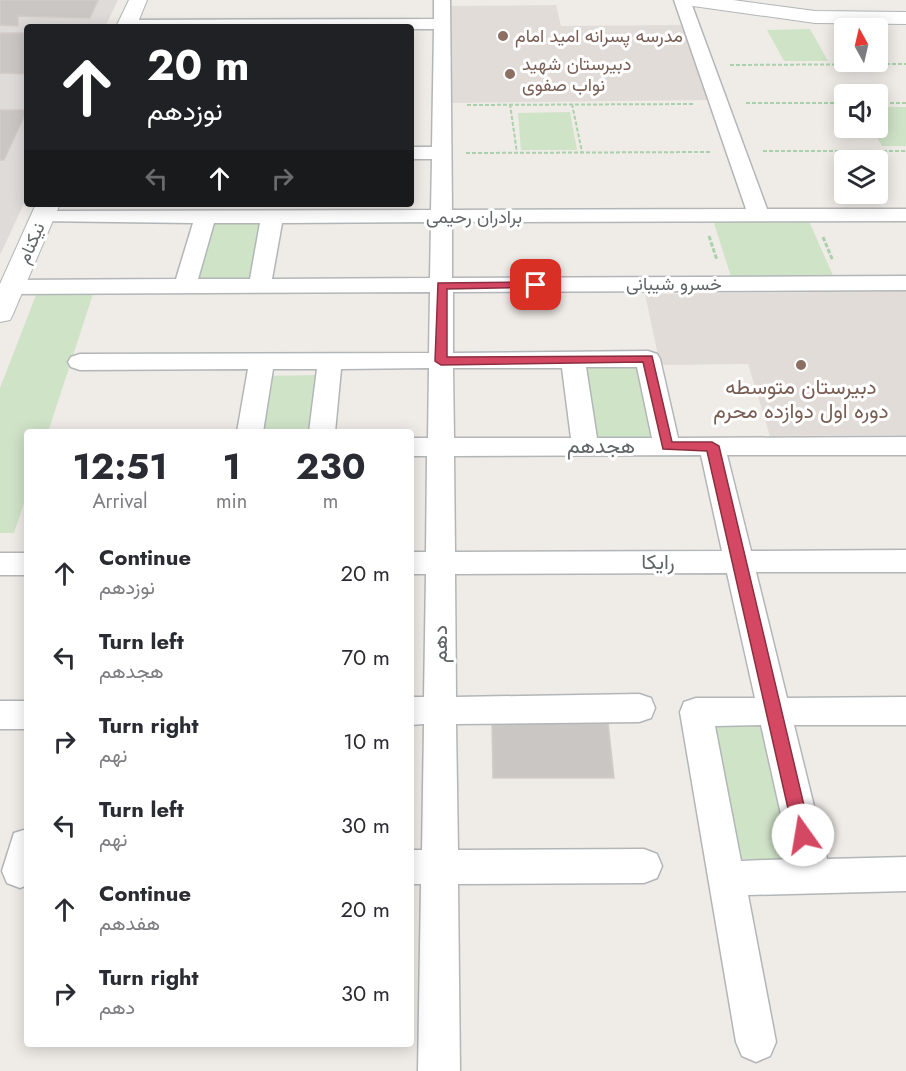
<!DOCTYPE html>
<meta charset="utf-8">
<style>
body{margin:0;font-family:Jost,Vazirmatn,sans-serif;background:#f7f7f7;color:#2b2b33;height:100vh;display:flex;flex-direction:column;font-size:22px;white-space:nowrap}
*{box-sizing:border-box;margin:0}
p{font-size:20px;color:#7c7c81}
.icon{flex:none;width:33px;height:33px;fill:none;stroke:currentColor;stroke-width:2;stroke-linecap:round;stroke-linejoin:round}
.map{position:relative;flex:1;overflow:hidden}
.drawer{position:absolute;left:24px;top:429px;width:390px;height:618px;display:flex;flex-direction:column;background:#fff;border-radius:6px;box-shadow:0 3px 15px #0003}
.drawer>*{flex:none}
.hud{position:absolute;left:24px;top:24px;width:390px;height:183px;border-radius:6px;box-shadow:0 3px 15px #0003;background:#202124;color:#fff;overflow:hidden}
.needle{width:39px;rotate:352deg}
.tools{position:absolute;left:834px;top:18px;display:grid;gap:12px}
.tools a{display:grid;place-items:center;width:54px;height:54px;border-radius:6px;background:#fff;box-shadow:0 3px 15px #0003;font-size:30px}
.pin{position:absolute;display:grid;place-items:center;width:51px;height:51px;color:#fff;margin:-26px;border-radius:12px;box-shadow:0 3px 9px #0006}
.me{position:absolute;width:66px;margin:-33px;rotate:347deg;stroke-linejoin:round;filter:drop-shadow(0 0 4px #0008)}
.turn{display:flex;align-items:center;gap:21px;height:126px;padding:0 24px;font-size:27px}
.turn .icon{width:78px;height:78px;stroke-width:2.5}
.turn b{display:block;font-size:42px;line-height:51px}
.lanes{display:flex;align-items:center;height:57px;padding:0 24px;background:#0003;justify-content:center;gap:30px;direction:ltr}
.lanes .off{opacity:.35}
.eta{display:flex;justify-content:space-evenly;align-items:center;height:102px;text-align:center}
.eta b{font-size:36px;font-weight:700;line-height:42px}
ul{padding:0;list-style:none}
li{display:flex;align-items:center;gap:18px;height:84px;padding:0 24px}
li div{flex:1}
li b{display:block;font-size:22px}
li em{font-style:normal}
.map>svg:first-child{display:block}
.industrial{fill:#dedbd9}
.education{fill:#e2dcd9}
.green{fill:#cfe3c7}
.building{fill:#cac6c4;stroke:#d3ccc6;stroke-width:1.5}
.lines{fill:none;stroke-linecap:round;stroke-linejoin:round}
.street-casing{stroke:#b2b6b8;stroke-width:3}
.secondary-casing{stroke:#b1b6b8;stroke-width:2}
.path-far1{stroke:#aad1ab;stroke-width:2;stroke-dasharray:4 2;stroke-linecap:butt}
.path{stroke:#aad1ab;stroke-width:3;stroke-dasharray:4.5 2;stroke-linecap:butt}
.street{fill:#fff;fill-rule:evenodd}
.secondary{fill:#fff;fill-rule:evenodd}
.route{fill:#d54863;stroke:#8a2f40;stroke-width:1.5}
.education-dot{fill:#8d6e63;stroke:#fff;stroke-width:2}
.labels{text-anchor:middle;stroke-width:6;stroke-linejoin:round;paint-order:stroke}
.far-education-label{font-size:18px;fill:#785e54;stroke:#fff;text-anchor:start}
.far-street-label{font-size:18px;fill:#5f6466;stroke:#fff}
.education-label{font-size:21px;fill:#785e54;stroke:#fff}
.street-label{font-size:21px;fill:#5f6466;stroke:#fff}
</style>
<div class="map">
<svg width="906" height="1071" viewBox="0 0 906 1071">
<rect width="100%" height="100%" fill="#efebe7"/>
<path class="industrial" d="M0,0h118l-13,27h-78v170l-27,58z"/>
<path class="education" d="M556,5l5,21 120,-1 29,75 -264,3 1,-97z
M906,291v144l-136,1 -22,-72 -88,1 -15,-71z"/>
<path class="green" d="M810,29l18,32h-44l-17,-31z
M878,107h28v39h-24l-10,-18h6z
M570,112l7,38h-56l-3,-37z
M808,219l27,61h-103l-19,-60z
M208,221h58l-11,59h-63z
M93,294l-45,138h-21v62l-13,39h-14v-145l36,-93z
M646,363l16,76 -74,1 -11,-76z
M321,375l-6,57h-58l9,-56z
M763,721l31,138h-65l-25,-137z"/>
<path class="building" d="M0,0h98l-8,18 -72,-2v10l-18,-1z
M0,33h27v41l-27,-1z
M0,110h27l-23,50h-4z
M492,723h116l6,55h-121z"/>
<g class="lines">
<defs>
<path id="street" d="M434,0h16l2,210 294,-1 -72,-209h16l77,209h139v12l-454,1v56l454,-2v14l-453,2v61l195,-2 9,3 3,5 18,79 228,-1v18h-179l24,96 155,-1v22h-150l31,126 119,-1v28h-112l33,134 79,-2v34l-158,4 28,147 -6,14 -14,6 -14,-6 -6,-14 -56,-330 4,-10 12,-4h59l-28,-125 -272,1 1,123 183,-3 12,4 4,10 -4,10 -12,4 -183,2 2,126 186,-1 13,5 5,12 -5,12 -13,5 -186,1 2,187h-42l3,-187h-10v-34h11l2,-126 -13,1v-28h13l2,-123h-15v-22h15l1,-96h-16v-18h17l1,-70 -88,1 -6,63h-26l8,-63h-44l-10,63h-26l11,-63 -168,1 -9,-3 -3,-5 3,-5 9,-3 349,-1 1,-61 -418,2 -8,-2 -3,-5 3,-5 8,-2 164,-1 17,-56 -157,-2 -4,-4 4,-4 7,-2 388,-1 1,-51h-21v-12h21l2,-118h-23v-2h-291l-1,-2 8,-5 307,-1zM431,222l-1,56 -158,1 10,-56zM214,223h46l-10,56h-52zM586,367h51l15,71h-55zM453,368h109l9,70h-117zM701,455l21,96 -267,1 -1,-96zM761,725l30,134 -50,2 -26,-135z
M0,553h27v22h-27z
M0,701h27v28h-27z
M27,829v56l-7,3 -13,-5 -5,-12 12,-38z"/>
<path id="secondary" d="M129,0h18l-11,27h-20z
M684,0h49l82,11 91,1v12l-91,-1 -122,-17 -7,-2z
M36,204h24l-47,110 -3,6 -10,2v-38z"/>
</defs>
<use href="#street" class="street-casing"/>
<use href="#secondary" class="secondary-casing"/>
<path class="path-far1" d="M730,65l176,-1
M746,103h98
M878,103h28
M510,104l7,49
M572,104l10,48
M467,105l227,-1
M763,151h143
M466,153l244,-1"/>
<path class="path" d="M709,236l8,24
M823,237l10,24"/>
<use href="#street" class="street"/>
<use href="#secondary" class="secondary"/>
</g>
<path class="route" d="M536,282l6,3 -2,2 -93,2v68l205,-1 20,86h40l7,4 92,389 -2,6 -6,2 -6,-2 -3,-6 -87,-384 -44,-2 -20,-87 -202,3 -6,-4 3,-78z"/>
<g class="education-dot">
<circle cx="503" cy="36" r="6"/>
<circle cx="510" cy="74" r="6"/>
<circle cx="801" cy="365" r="6"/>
</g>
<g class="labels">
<g class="far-education-label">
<text x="515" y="42">مدرسه پسرانه امید امام</text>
<text x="522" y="70">دبیرستان شهید<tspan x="522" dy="21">نواب صفوی</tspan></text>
</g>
<g class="far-street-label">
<text x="474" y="223">برادران رحیمی</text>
<text transform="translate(31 243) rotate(-66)" y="6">نیکنام</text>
<text x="674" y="290">خسرو شیبانی</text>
</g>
<g class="education-label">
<text x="801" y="394">دبیرستان متوسطه<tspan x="801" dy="24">دوره اول دوازده محرم</tspan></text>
</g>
<g class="street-label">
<text x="601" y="453">هجدهم</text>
<text x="658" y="569">رایکا</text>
<text transform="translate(440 644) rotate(-90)" y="7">دهم</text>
</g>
</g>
</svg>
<div class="tools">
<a><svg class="needle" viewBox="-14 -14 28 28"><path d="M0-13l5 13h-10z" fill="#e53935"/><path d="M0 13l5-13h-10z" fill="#7c7c81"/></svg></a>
<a><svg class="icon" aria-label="sound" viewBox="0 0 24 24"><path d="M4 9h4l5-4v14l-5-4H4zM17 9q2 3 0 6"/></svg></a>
<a><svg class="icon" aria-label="layers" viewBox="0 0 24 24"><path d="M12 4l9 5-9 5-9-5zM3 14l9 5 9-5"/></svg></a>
</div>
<div class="pin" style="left:536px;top:285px;background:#d93025"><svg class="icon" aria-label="arrive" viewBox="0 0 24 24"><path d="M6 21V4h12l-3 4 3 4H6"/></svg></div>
<svg class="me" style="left:803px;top:835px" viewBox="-20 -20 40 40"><circle r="19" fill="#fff"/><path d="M0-13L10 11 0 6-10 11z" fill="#d54863"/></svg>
<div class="hud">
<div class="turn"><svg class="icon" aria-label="ahead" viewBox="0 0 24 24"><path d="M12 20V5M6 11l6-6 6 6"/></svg><div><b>20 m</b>نوزدهم</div></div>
<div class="lanes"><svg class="icon off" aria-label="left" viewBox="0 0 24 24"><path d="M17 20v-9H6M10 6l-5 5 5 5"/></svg><svg class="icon" aria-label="ahead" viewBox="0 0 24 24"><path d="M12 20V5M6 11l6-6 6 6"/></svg><svg class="icon off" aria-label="right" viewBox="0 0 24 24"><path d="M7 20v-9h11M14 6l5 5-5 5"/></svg></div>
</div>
<section class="drawer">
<div class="eta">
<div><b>12:51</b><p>Arrival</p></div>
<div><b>1</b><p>min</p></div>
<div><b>230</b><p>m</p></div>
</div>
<ul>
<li><svg class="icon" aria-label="ahead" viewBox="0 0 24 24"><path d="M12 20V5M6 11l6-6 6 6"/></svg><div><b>Continue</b><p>نوزدهم</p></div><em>20 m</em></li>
<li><svg class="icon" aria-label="left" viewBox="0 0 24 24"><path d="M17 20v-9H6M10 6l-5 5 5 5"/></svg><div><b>Turn left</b><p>هجدهم</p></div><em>70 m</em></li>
<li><svg class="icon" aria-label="right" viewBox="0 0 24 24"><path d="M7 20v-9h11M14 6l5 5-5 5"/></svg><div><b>Turn right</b><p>نهم</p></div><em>10 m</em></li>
<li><svg class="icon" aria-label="left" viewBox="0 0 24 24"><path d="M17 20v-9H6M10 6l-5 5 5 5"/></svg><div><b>Turn left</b><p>نهم</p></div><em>30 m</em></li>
<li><svg class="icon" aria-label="ahead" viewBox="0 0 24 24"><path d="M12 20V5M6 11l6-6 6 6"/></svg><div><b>Continue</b><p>هفدهم</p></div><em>20 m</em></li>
<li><svg class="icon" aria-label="right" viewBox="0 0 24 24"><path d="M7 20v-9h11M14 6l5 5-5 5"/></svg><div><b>Turn right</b><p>دهم</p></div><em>30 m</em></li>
</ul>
</section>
</div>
